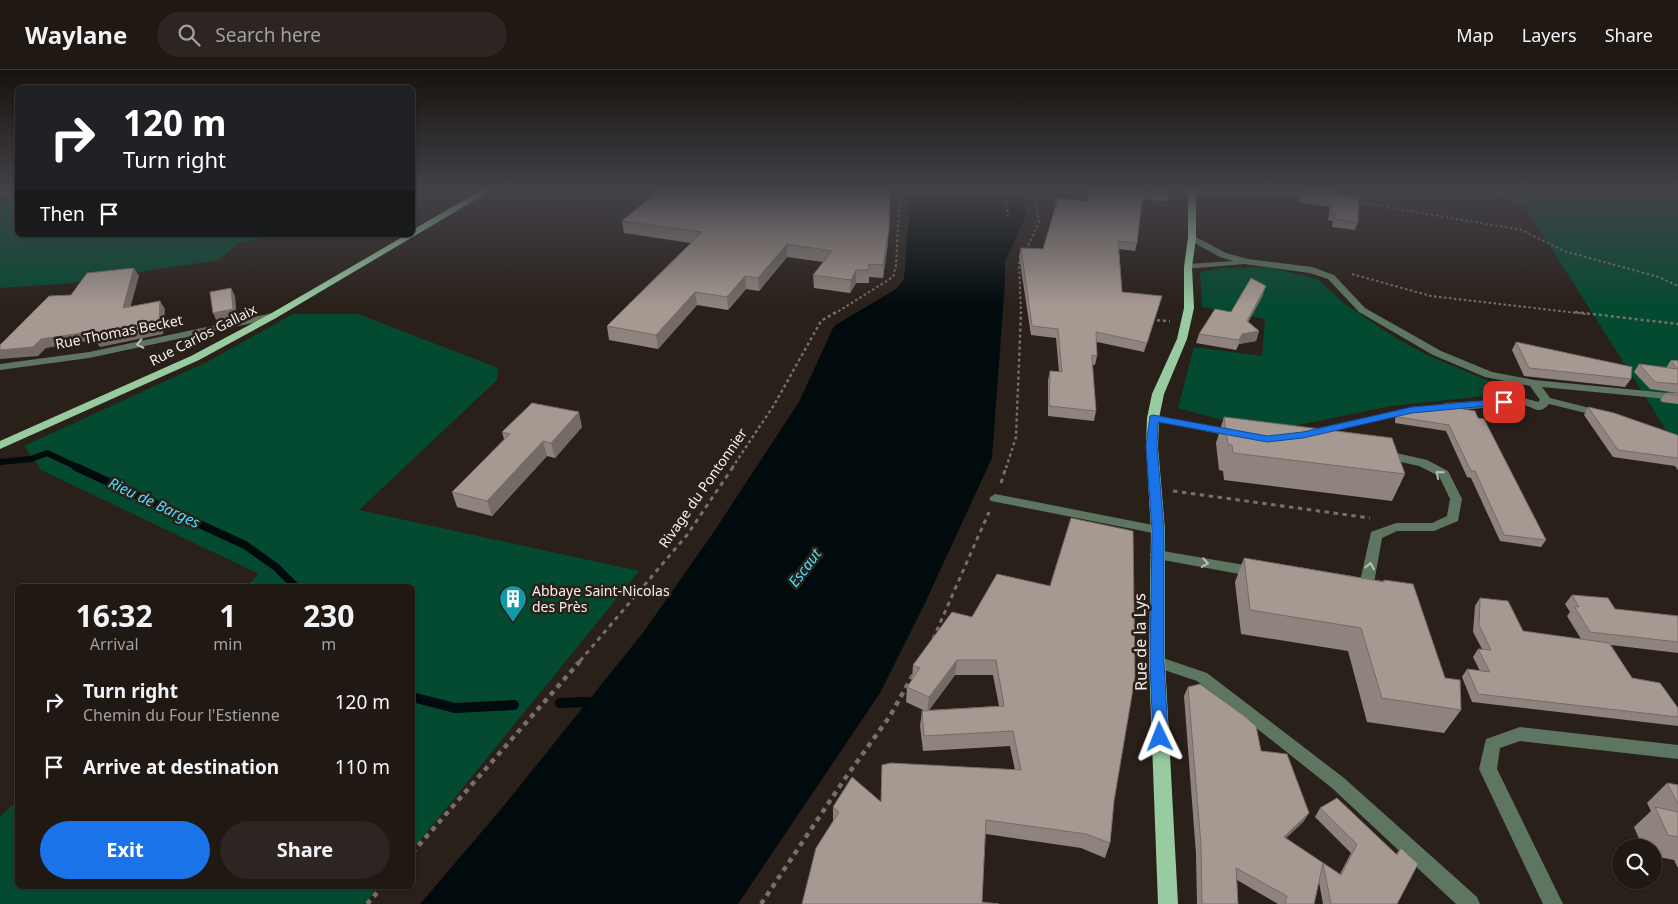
<!DOCTYPE html>
<meta charset="utf-8">
<style>
body{margin:0;font-family:"Noto Sans",sans-serif;background:#2c2521;color:#f1f3f6;height:100vh;display:flex;flex-direction:column;font-size:19px;white-space:nowrap}
*{box-sizing:border-box;margin:0}
p{font-size:16px;color:#a1a0a0}
.icon{flex:none;width:28px;height:28px;fill:none;stroke:currentColor;stroke-width:2;stroke-linecap:round;stroke-linejoin:round}
.map{position:relative;flex:1;overflow:hidden}
.panel{position:absolute;left:15px;top:514px;width:400px;height:305px;display:flex;flex-direction:column;background:#1f1813;border-radius:8px;box-shadow:0 1px 4px #0004,0 0 0 1px #3c3733}
.panel>*{flex:none}
.hud{position:absolute;left:15px;top:15px;width:400px;height:152px;border-radius:8px;box-shadow:0 1px 4px #0004,0 0 0 1px #3c3733;background:#202124;color:#fff;overflow:hidden}
.buttons{position:absolute;left:1612px;top:769px;display:grid;gap:10px}
.buttons a{display:grid;place-items:center;width:50px;height:50px;border-radius:50%;background:#1f1813;box-shadow:0 1px 4px #0004,0 0 0 1px #3c3733;font-size:25px}
.pin{position:absolute;display:grid;place-items:center;width:42px;height:42px;color:#fff;margin:-21px;border-radius:10px;box-shadow:0 2px 8px #0006}
.me{position:absolute;width:55px;margin:-28px;rotate:358deg;stroke-linejoin:round;filter:drop-shadow(0 0 4px #0008)}
.turn{display:flex;align-items:center;gap:18px;height:105px;padding:0 25px;font-size:22px}
.turn .icon{width:65px;height:65px;stroke-width:2.5}
.turn b{display:block;font-size:35px;line-height:42px}
.then{display:flex;align-items:center;height:48px;padding:0 25px;background:#0003;gap:10px;font-size:19px}
.eta{display:flex;justify-content:space-evenly;align-items:center;height:85px;text-align:center}
.eta b{font-size:30px;font-weight:700;line-height:35px}
.cta{display:flex;gap:10px;margin-top:auto;padding:10px 25px}
.cta a{flex:1;height:58px;border-radius:30px;background:#1a73e8;color:#fff;font-size:20px;font-weight:700;line-height:58px;text-align:center}
.cta a+a{background:#2c2521;color:#f1f3f6}
ul{padding:0;list-style:none}
li{display:flex;align-items:center;gap:15px;height:65px;padding:0 25px}
li div{flex:1}
li b{display:block;font-size:19px}
li em{font-style:normal}
header{display:flex;align-items:center;gap:30px;box-sizing:border-box;height:70px;padding:0 25px;background:#1f1813;border-bottom:1px solid #3c3733}
header strong{font-size:24px}
nav{display:flex;gap:28px;margin-inline-start:auto;font-size:18px}
.search{width:350px;height:45px;background:#2c2521;display:flex;align-items:center;gap:12px;box-sizing:border-box;padding:0 18px;border-radius:28px;color:#a1a0a0;font-size:19px}
.map>svg:first-child{display:block}
.green{fill:#044a31}
.water{fill:#010a0d}
.lines{fill:none;stroke-linecap:round;stroke-linejoin:round}
.stream-far2{stroke:#010a0d;stroke-width:6}
.stream-far1{stroke:#010a0d;stroke-width:8}
.stream{stroke:#010a0d;stroke-width:10}
.path-far3{stroke:#786f6a;stroke-width:2;stroke-dasharray:2.5 2.5;stroke-linecap:butt}
.path-far2{stroke:#786f6a;stroke-width:2.5;stroke-dasharray:3 3;stroke-linecap:butt}
.path-far1{stroke:#786f6a;stroke-width:3;stroke-dasharray:4.5 4.5;stroke-linecap:butt}
.path{stroke:#786f6a;stroke-width:4.5;stroke-dasharray:5 5;stroke-linecap:butt}
.minor{fill:#5e7661;fill-rule:evenodd}
.major{fill:#98cca0;fill-rule:evenodd}
.wall{fill:#8f847d;fill-rule:evenodd}
.shaded-wall{fill:#746b66}
.building{fill:#a69991;stroke:#746b66}
.oneway{stroke:#b9beb3}
.route{fill:#1a73e8;stroke:#114b97}
.labels{text-anchor:middle;stroke-width:5;stroke-linejoin:round;paint-order:stroke}
.street-label{font-size:14px;fill:#f5eeea;stroke:#292019}
.poi-label{font-size:14px;fill:#f5eeea;stroke:#292019;text-anchor:start}
.water-label{font-size:15px;font-style:italic;fill:#4ddcfc;stroke:#292019}
.near-street-label{font-size:16px;fill:#f5eeea;stroke:#292019}
</style>
<header>
<strong>Waylane</strong>
<div class="search"><svg class="icon" aria-label="search" viewBox="0 0 24 24"><circle cx="10" cy="10" r="6"/><path d="M15 15l6 6"/></svg>Search here</div>
<nav><a>Map</a><a>Layers</a><a>Share</a></nav>
</header>
<div class="map">
<svg width="1678" height="834" viewBox="0 0 1678 834">
<rect width="100%" height="100%" fill="#292019"/>
<path class="green" d="M1489,120h102l87,7v243l-8,-4 -146,-231z
M17,123l1,42h265l-45,8 -19,17 -156,24 -63,4v-89z
M1268,197l49,12 28,25 51,34 29,16 66,28 13,12 -113,12 -107,22 -62,-8 -44,-12 16,-61 68,9 3,-37 -63,-12 -2,-35 24,-4z
M293,244h65l140,54 -1,12 -138,130 280,61 -226,278 -1,-263h-165l12,-12 -218,-104 -17,-24 183,-84z
M17,731l1,85h362l-16,18h-364v-87z"/>
<path class="water" d="M908,120h113l5,26 -21,46v20l-13,176 -67,145 -45,90 -142,211h-318l82,-96 140,-174 69,-98 88,-134 35,-76 62,-37 8,-10 5,-64z"/>
<g class="lines">
<path class="stream-far2" d="M0,392l31,-3 16,-6 32,15"/>
<path class="stream-far1" d="M76,397l169,78 31,22 19,19"/>
<path class="stream" d="M412,627l43,11 59,-3
M560,633l27,-1"/>
<path class="path-far3" d="M1004,120l4,26
M1357,132l165,28 42,21 95,26 19,9
M1026,180l13,-28 -5,-32
M1352,204l79,22 155,18
M834,244l59,-37 3,-12 4,-75
M1021,244l-2,-51 3,-5"/>
<path class="path-far2" d="M1575,242l103,12
M1151,250l19,1
M732,398l42,-63 47,-84 15,-9
M1006,398l10,-31 5,-125"/>
<path class="path-far1" d="M1001,413l5,-16
M1173,421l197,27
M933,569l56,-127
M580,591l107,-126 46,-68"/>
<path class="path" d="M412,783l169,-193
M367,834l16,-18
M761,834l85,-127 44,-61 24,-43"/>
<path class="minor" d="M8,120h10v2l-18,6v-5z
M1287,120h24l-4,2 -33,4h-82l-4,-2 4,-2z
M1192,165l34,18 22,6 64,8 22,8 31,33 76,43 51,21 42,8 144,14v6l-136,-13 8,11 56,14 2,2 -6,3 -53,-13c-11,13 -16,1 -28,1 -22,-1 -60,8 -79,3l-2,-2 2,-2 4,-1 78,-5 14,4 2,-2 -10,-14 -45,-9 -52,-22 -74,-43 -31,-33 -18,-6 -66,-9 -59,5 -1,-2 4,-3 45,-3 -13,-4 -31,-17 -1,-2z
M273,243l3,1v4l-187,40 -89,12v-6l89,-12z
M1414,337l4,1 2,2 -2,2 -109,24 -6,-3 6,-3z
M1153,345l82,16 6,3 -6,3 -86,-17 -2,-2z
M1383,380l44,10 21,11 14,28 -4,22 -24,10h-37l-15,7 -8,45 -2,4c-7,2 -15,1 -22,-1l-2,-4 2,-4 11,-1 10,-45 25,-9h36l15,-7 3,-17 -11,-23 -20,-10 -40,-9 -2,-3z
M995,424l163,32 5,1 2,3 -2,3 -5,1 -167,-33 -2,-3z
M1157,480l99,17 5,2 2,3 -2,3 -5,2 -104,-19 -2,-3 2,-3z
M1157,586l50,17 137,105 133,119 3,7h-24l-124,-116 -135,-107 -45,-15 -3,-4 3,-4z
M1520,657l158,18v14l-158,-18 -20,7 -3,21 66,135h-20l-64,-135 7,-30z"/>
<path class="major" d="M482,120h10l-216,128 -77,42 -199,89v-8l191,-85 79,-42 136,-79h6v-5z
M1188,120h8v48l-4,29 2,41 -7,31 -23,55 -5,24 -1,29 7,83v132l13,242h-20l-9,-242 2,-132 -5,-83 1,-29 5,-24 25,-55 7,-31v-41l4,-29z"/>
</g>
<path class="wall" d="M1089,120h80l-2,11 -25,-2 -5,44 -2,8 -16,-2 3,43 37,13 -15,47 -47,-10v14l-2,9h-3l4,46 -2,10 -46,-5v-36l2,-9 9,1 -3,-34 -25,-3 -12,-79 2,-8 22,1 44,-47z
M1301,120h35v4l22,28 -3,8 -23,-3 1,-6 -5,-1 2,-13 -31,-5z
M622,151l266,22 -5,35 -14,-1v6h-13l-6,10 -36,-5 -1,-13 10,-13 -36,-5 -28,34 -13,-2 -18,21 -31,-5 -39,44 -49,-9 -2,-14 84,-83 -67,-10z
M1263,225l-15,27 11,9 -3,10 -17,3 -3,6 -40,-7 3,-9 32,-22z
M1516,272l115,37 -6,8 -101,-11 -12,-26z
M1671,290l7,1v32l-28,-4 -16,-17 5,-8 27,4z
M1666,323h12v11l-16,-2 -2,-2z
M1588,337l90,29v34l-3,-4 -62,-9 -29,-42z
M1463,339l15,9 68,122 -5,7 -41,-6 -29,-63 -4,-1 -21,-46 -51,-8v-4l3,-6z
M1224,347l181,57 -13,27 -168,-21 -1,-9 -4,-1 -3,-27z
M582,357l-27,31 -8,-2 -55,60 -35,-9 -5,-15 52,-53 -2,-7z
M1244,488l138,23 2,-1 61,98 16,32 -17,23 -77,-11 -19,-71 -107,-17 -6,-52z
M1572,525l43,14 63,7v37l-67,-8 21,33 46,30v18l-206,-24 -10,-25 5,-8 13,2 -7,-14 5,-8h4l-9,-17 2,-26 5,-8 43,33 58,8 -14,-23 3,-4 -5,-8z
M972,547l142,184 -4,42 -5,15 -24,-10 -95,-14 -184,70 31,-82v-15l48,-5 1,-37 133,5 -5,-24 -87,5 -3,-25 2,-15 1,-1 -17,-8 1,-15 5,-7 1,-15zM955,605h38l6,31 -70,4z
M1188,617l73,64 48,62 -6,9 -17,16 54,36 11,-21 -36,-36 5,-9 76,46 5,-6 -4,56h-74l-4,-22 -5,22h-36l-41,-24 1,24h-41l-1,-50 -12,-158z
M1667,713l11,2v83l-4,-8 -20,-4v-8h-11l-9,-21 17,-16 -4,-8z"/>
<path class="shaded-wall" d="M889,160l-1,13 -5,35v-13z
M787,174v13l-28,34 -1,-13z
M134,198l5,8 -11,40 -5,-8z
M856,200v13l-6,10 1,-13z
M745,206l1,13 -18,21 -1,-13z
M1266,216l-3,9 -19,35 3,-9z
M231,218l4,8 2,22 -20,4 -4,-9z
M695,222l2,13 -39,44 -2,-14z
M160,231l5,8 -2,25 -63,13 -5,-7 -49,8 -8,8 -38,3v-9l41,-11 55,-8z
M1259,261l-3,10 -17,3 -3,6 6,-16z
M579,342l3,15 -27,31 -4,-15z
M543,371l4,15 -55,60 -5,-15z
M957,590l-2,15 -28,38 2,-16z
M1309,743l-6,9 -25,24 6,-9z"/>
<path class="building" d="M659,120h231l-1,40 -6,35 -14,-1v6h-13l-5,10 -38,-5 19,-24 -45,-7 -29,34 -13,-2 -18,21 -32,-5 -39,43 -49,-9 95,-94 -80,-11z
M1089,120h80l-1,4 -25,-3 -6,52 -19,-2 4,51 40,4 -15,47 -51,-11 1,24 -5,-1v3l4,53 -47,-5 1,-35 12,1 -4,-43 -26,-3 -11,-78 22,1 15,-51 30,4z
M1302,120h34v4l23,3 -1,25 -23,-3 1,-6h-5l1,-14 -30,-5z
M134,198l-11,40 37,-7 -1,25 -64,13 1,-8 -55,8 -8,8 -33,3v-5l49,-49 22,-1 16,-22z
M1251,208l15,8 -19,35 12,10 -17,3 -3,6 -40,-6 16,-25 16,3z
M231,218l2,21 -20,4 -3,-21z
M1516,272l116,25 -1,12 -102,-11z
M1671,290l7,1v23l-23,-2 -16,-18 38,5z
M1666,323h12v2l-11,-1z
M532,333l47,9 -28,31 -8,-2 -56,60 -35,-9 58,-58 -8,-2z
M1461,335l2,4 12,2 3,7 6,1 62,121 -42,-5 -29,-64h-4l-22,-46 -51,-8v-4l17,-4z
M1588,337l26,6 63,22 1,1v22l-60,-8z
M1224,347l168,21 13,36 -172,-21 -1,-8 -4,-1z
M1071,448l62,13 2,146 -21,124 -4,42 -24,-9 -100,-14 -4,82 17,2h-197l14,-56 23,-36 -6,-5 19,-30 29,25 1,-37 9,-2 130,7 -8,-39 -89,5 -2,-25 82,-5 -8,-46h-39l-28,37 -22,-10 13,-19 -7,-3 39,-53 20,5 25,-43 53,12z
M1244,488l140,24v-2l29,4 32,94 15,2 1,30 -79,-12 -21,-70 -111,-18z
M1572,525l36,3 7,11 63,7v26l-88,-10 -16,-26 5,1z
M1480,528l28,3 15,30 86,12 23,35 28,5 18,25v9l-200,-23 -11,-25 23,3 -12,-23 13,1 -12,-25z
M1200,614l43,31 13,11 5,25 26,3 22,59 -25,24 39,26 -9,41h-29l2,-8 -51,-28 2,36h-36l-1,-59 -13,-158z
M1667,713l11,2v19z
M1337,728l60,57 4,-7 17,16 -21,40h-66l-8,-41 18,12 16,-31 -37,-36z
M1655,737l23,5v25l-10,-2z"/>
<defs><path id="oneway-chevron" d="M-2-3.5L2.5 0L-2 3.5" fill="none" stroke-width="1.6" stroke-linecap="round" stroke-linejoin="round" transform="scale(1.25)"/></defs>
<g class="oneway">
<use href="#oneway-chevron" transform="translate(140 274) rotate(168)"/>
<use href="#oneway-chevron" transform="translate(1439 404) rotate(-141)"/>
<use href="#oneway-chevron" transform="translate(1205 493) rotate(9)"/>
<use href="#oneway-chevron" transform="translate(1370 496) rotate(-79)"/>
</g>
<linearGradient id="sky" x2="0" y2="1"><stop stop-color="#17120e"/><stop offset="0.51" stop-color="#434249"/><stop offset="1" stop-color="#434249" stop-opacity="0"/></linearGradient>
<rect width="1678" height="237" fill="url(#sky)"/>
<path class="route" d="M1504,329l6,3 -2,2 -96,9 -109,25 -36,4 -109,-20 -1,24 7,84v132l4,75 -2,4 -6,2 -5,-2 -2,-4 -3,-75 2,-132 -6,-84 4,-30 3,-1 114,21 36,-4 109,-25z"/>
<defs>
<symbol id="building-pin" viewBox="-11 -11 22 30"><path d="M0 17L-7.5 6A9.5 9.5 0 1 1 7.5 6Z" fill="#0f9aa8" stroke="#292019"/><path d="M-4-6H4V6H1V3H-1V6H-4ZM-2.5-4.3h1.7v1.8h-1.7ZM.8-4.3h1.7v1.8H.8ZM-2.5-1h1.7V.8h-1.7ZM.8-1h1.7V.8H.8Z" fill="#fff"/></symbol>
</defs>
<g fill-rule="evenodd">
<use href="#building-pin" x="497" y="513" width="32" height="43"/>
</g>
<g class="labels">
<g class="street-label">
<text transform="translate(119 262) rotate(-11)" y="5">Rue Thomas Becket</text>
<text transform="translate(203 265) rotate(-27)" y="5">Rue Carlos Gallaix</text>
<text transform="translate(703 418) rotate(-55)" y="5">Rivage du Pontonnier</text>
</g>
<g class="poi-label">
<text x="532" y="526">Abbaye Saint-Nicolas<tspan x="532" dy="16">des Près</tspan></text>
</g>
<g class="water-label">
<text transform="translate(154 433) rotate(25)" y="5">Rieu de Barges</text>
<text transform="translate(805 498) rotate(-53)" y="5">Escaut</text>
</g>
<g class="near-street-label">
<text transform="translate(1140 572) rotate(-91)" y="6">Rue de la Lys</text>
</g>
</g>
</svg>
<div class="buttons">
<a><svg class="icon" aria-label="search" viewBox="0 0 24 24"><circle cx="10" cy="10" r="6"/><path d="M15 15l6 6"/></svg></a>
</div>
<div class="pin" style="left:1504px;top:332px;background:#d93025"><svg class="icon" aria-label="arrive" viewBox="0 0 24 24"><path d="M6 21V4h12l-3 4 3 4H6"/></svg></div>
<svg class="me" style="left:1160px;top:667px" viewBox="-20 -20 40 40"><path d="M0-17L14 15 0 8-14 15z" fill="#1a73e8" stroke="#fff" stroke-width="4"/></svg>
<div class="hud">
<div class="turn"><svg class="icon" aria-label="right" viewBox="0 0 24 24"><path d="M7 20v-9h11M14 6l5 5-5 5"/></svg><div><b>120 m</b>Turn right</div></div>
<div class="then">Then<svg class="icon" aria-label="arrive" viewBox="0 0 24 24"><path d="M6 21V4h12l-3 4 3 4H6"/></svg></div>
</div>
<section class="panel">
<div class="eta">
<div><b>16:32</b><p>Arrival</p></div>
<div><b>1</b><p>min</p></div>
<div><b>230</b><p>m</p></div>
</div>
<ul>
<li><svg class="icon" aria-label="right" viewBox="0 0 24 24"><path d="M7 20v-9h11M14 6l5 5-5 5"/></svg><div><b>Turn right</b><p>Chemin du Four l'Estienne</p></div><em>120 m</em></li>
<li><svg class="icon" aria-label="arrive" viewBox="0 0 24 24"><path d="M6 21V4h12l-3 4 3 4H6"/></svg><div><b>Arrive at destination</b></div><em>110 m</em></li>
</ul>
<div class="cta"><a>Exit</a><a>Share</a></div>
</section>
</div>
